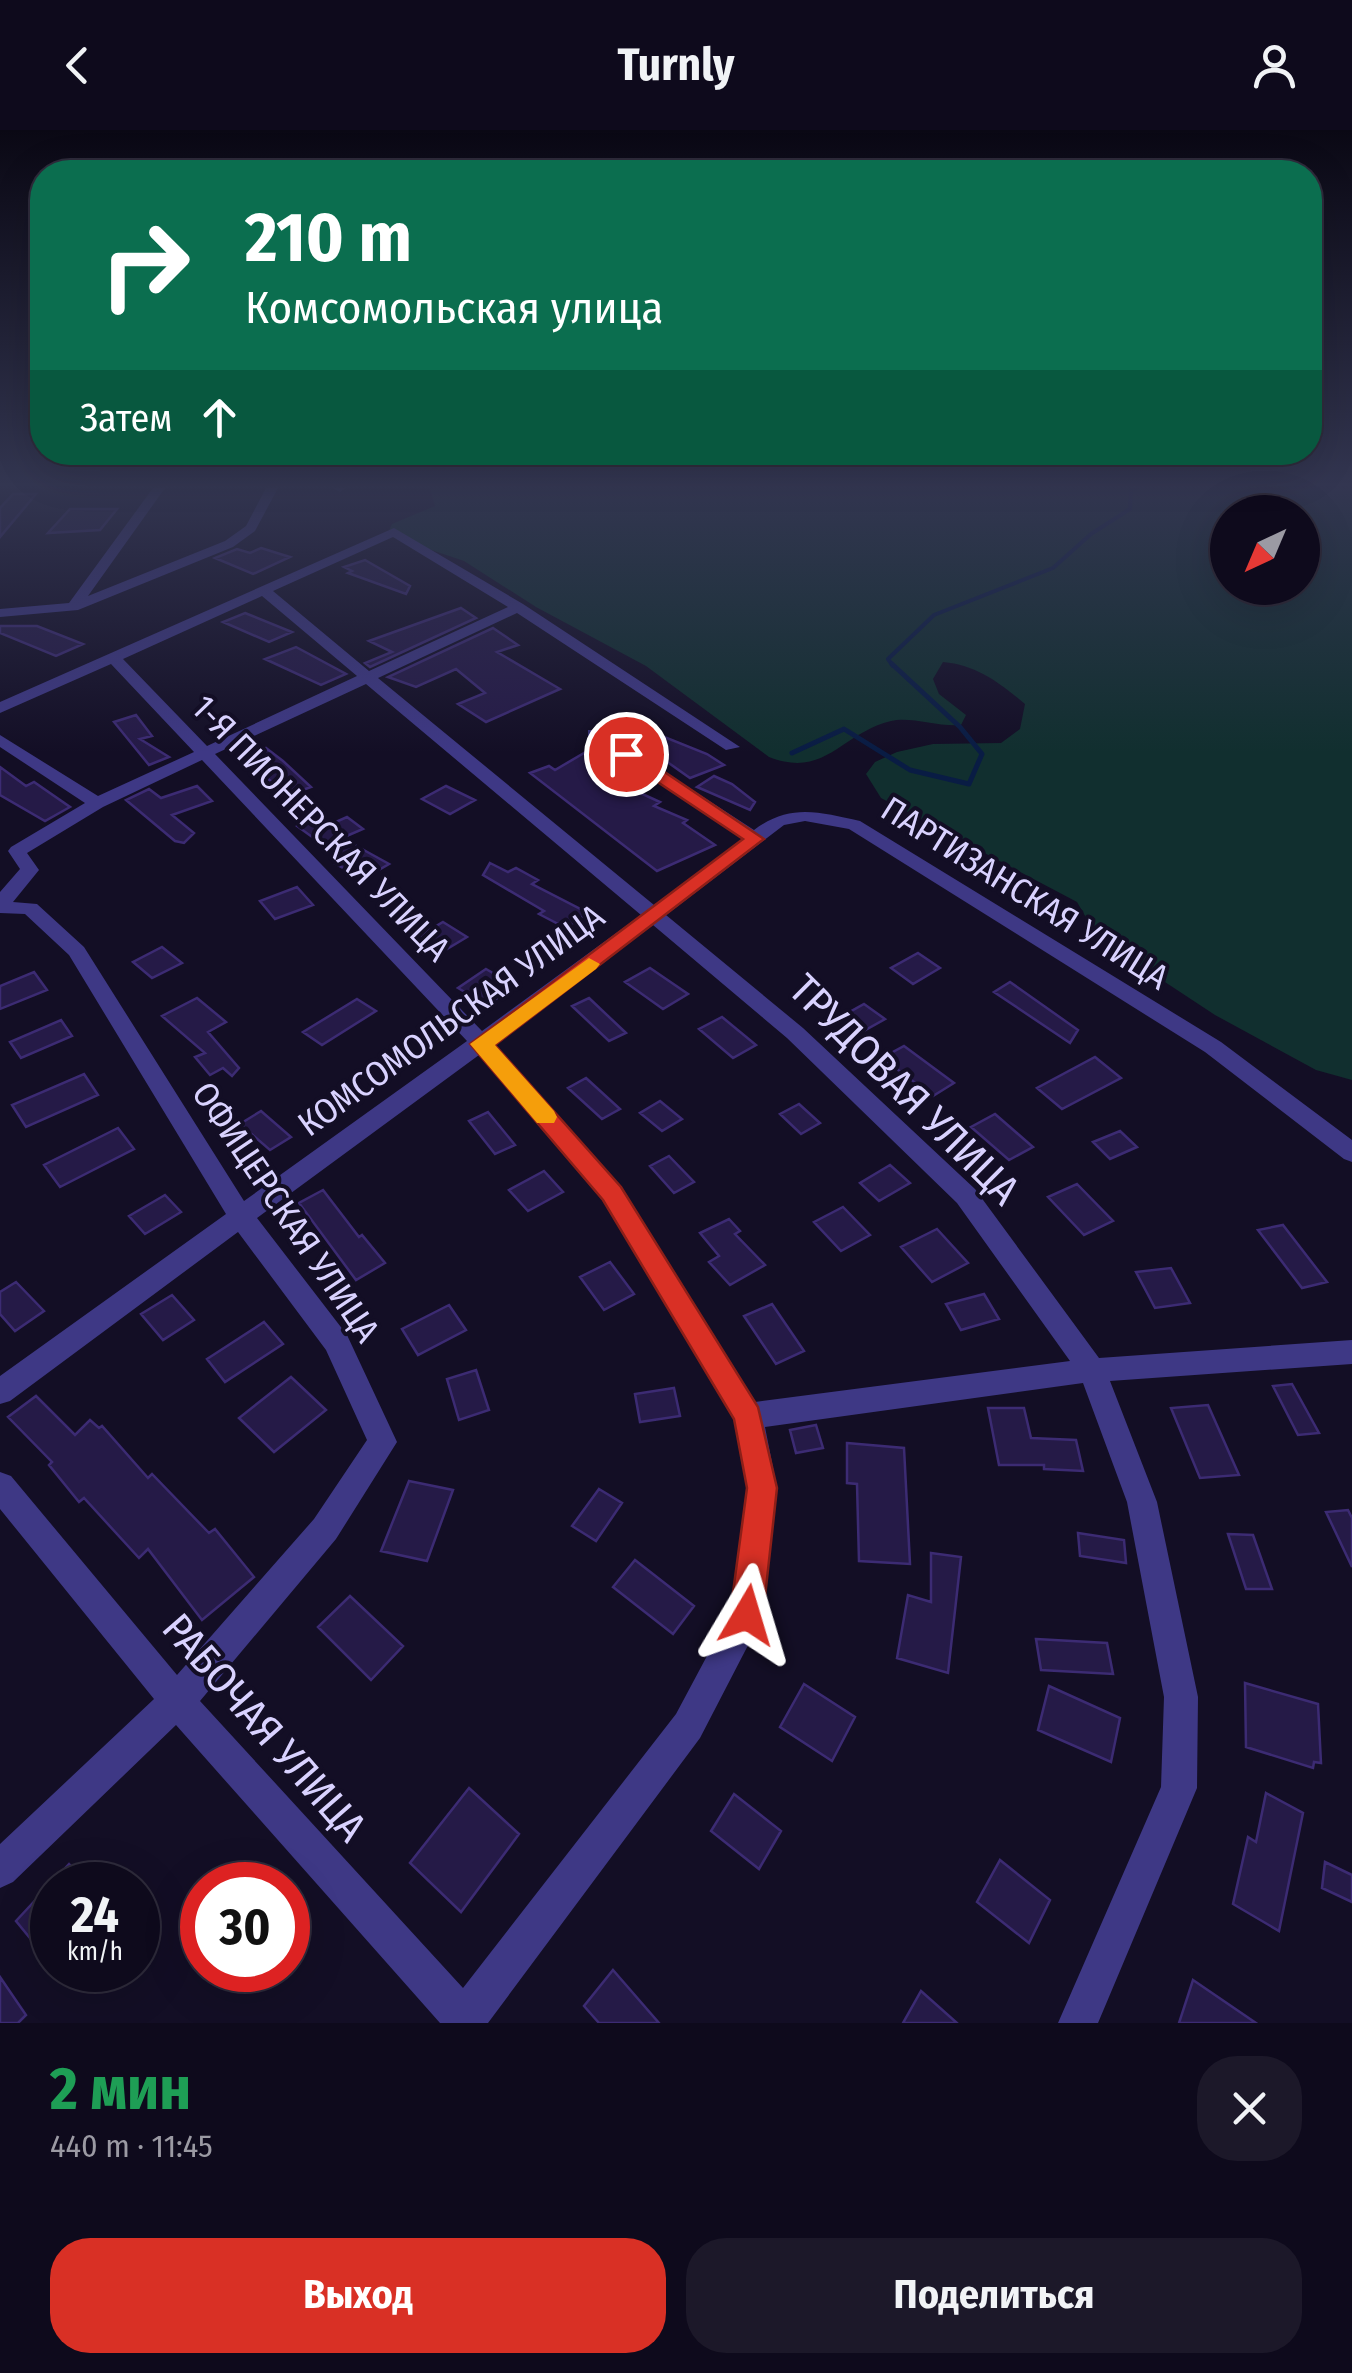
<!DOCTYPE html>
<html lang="ru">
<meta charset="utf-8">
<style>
body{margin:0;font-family:"Fira Sans Condensed",sans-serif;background:#1c1829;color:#f1f3f6;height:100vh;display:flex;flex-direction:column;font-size:38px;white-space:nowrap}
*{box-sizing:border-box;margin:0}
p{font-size:32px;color:#9b9aa3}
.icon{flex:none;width:55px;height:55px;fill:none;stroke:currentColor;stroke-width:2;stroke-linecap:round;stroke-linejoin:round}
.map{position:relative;height:1893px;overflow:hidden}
.panel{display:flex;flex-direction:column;background:#0e0a1c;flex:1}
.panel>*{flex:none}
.guide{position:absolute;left:30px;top:30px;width:1292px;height:305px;border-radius:40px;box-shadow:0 10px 40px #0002,0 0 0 2px #2e2b3b;background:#0b6e4f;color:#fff;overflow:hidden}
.needle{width:65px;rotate:224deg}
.buttons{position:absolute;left:1210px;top:365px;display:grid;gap:20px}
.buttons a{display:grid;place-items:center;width:110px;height:110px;border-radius:50%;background:#0e0a1c;box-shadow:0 10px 40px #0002,0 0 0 2px #2e2b3b;font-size:50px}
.speed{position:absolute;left:30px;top:1732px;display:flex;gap:20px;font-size:50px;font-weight:700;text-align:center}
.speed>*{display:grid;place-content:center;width:130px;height:130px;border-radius:50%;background:#0e0a1c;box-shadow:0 10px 40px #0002,0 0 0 2px #2e2b3b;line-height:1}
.speed small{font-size:25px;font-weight:400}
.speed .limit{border:15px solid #d22;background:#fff;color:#111}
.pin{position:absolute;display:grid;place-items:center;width:85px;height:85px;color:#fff;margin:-42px;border:5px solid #fff;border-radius:50%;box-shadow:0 2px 10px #0007}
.me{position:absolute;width:110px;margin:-55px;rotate:7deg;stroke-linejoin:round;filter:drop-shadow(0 0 8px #0008)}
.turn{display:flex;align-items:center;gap:35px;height:210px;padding:0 50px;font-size:45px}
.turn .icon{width:130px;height:130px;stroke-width:2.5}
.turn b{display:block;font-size:70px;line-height:85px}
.then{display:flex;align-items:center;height:95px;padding:0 50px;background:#0003;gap:20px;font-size:38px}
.round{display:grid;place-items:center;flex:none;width:105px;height:105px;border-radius:40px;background:#1c1829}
.summary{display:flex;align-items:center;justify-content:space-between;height:170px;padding:0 50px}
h1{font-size:60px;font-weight:700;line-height:75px;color:#1e9e55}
.action{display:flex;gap:20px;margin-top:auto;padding:20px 50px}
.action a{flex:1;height:115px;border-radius:40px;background:#d93025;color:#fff;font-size:40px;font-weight:700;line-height:115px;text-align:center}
.action a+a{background:#1c1829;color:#f1f3f6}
header{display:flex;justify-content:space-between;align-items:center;height:130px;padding:0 50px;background:#0e0a1c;font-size:45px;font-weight:700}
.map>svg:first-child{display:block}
.green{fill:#112f2f;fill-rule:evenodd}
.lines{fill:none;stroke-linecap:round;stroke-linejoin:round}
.stream-far1{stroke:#091c44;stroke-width:4}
.stream{stroke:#091c44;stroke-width:5}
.building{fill:#251a47;stroke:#3c2b73;stroke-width:2.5}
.minor{fill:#3e3885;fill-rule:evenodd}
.route{fill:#d93025;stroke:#8d1f18;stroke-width:2.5}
.slow{fill:#f59e0b}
.labels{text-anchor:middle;stroke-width:8;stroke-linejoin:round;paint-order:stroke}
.street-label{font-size:35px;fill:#d9d2ff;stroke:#130e25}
.near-street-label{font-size:42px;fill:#d9d2ff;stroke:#130e25}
</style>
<header><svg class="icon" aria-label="back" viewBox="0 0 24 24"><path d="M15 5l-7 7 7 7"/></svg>Turnly<svg class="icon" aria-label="person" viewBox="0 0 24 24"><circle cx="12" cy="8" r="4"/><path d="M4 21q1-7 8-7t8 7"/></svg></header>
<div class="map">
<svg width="1352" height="1893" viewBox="0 0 1352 1893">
<rect width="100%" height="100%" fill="#130e25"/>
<path class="green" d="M430,358h922v592l-36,-10 -101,-55 -88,-58 -36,-31 -14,-24 -196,-104 -15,-24 9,-12 22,-10 36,-8 68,-1 19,-14 5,-25c-25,-21 -48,-39 -82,-42l-10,17 6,15 27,21 -5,10c-24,2 -50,-9 -70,-4 -50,12 -65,58 -122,36l-123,-91 -110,-59 -72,-46 -77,-26 5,-11 43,-18zM1228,382h74v76h-74z"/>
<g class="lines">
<path class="stream-far1" d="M893,536l-5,-7 46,-44 119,-47 38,-34 39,-25 1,-19 5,-2"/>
<path class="stream" d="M792,623l52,-24 66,41 59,14 13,-30 -22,-27 -68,-63"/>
</g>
<path class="building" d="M13,364h23l-36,43v-29z
M70,379h47l-17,21 -52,3z
M261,418l29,9 -37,17 -38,-16 22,-9 13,4z
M365,430l45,26 -4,8 -58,-21 4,-2 -8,-4z
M461,478l15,10 -106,49 -5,-4 27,-11 -23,-11z
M245,483l47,19 -23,10 -46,-20z
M0,496h37l46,18 -27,12 -56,-23z
M493,498l25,17 -21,7 63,37 -74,33 -28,-18 27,-11 -29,-24 -40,18 -28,-10z
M296,517l50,27 -25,11 -56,-26z
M136,585l16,21 -12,3 29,18 -20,8 -35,-43z
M632,594l75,30 17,11 -34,13 -34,-24 -6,4 -36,-23z
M596,616l36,24 -18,11 46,21 -6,4 33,14 -4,3 32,22 -58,26 -127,-98 19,-7 6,4z
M266,618l17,13 28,26 -22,8 -48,-37z
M0,637l26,19 8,-4 36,25 -25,14 -45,-26z
M714,646l18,8 23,18 -5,8 -53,-23z
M197,656l15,15 -40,14 22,18 -10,10 -9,-2 -49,-41 23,-11 12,9z
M446,656l29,14 -25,14 -28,-15z
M303,687l24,9 20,-9 16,12 -21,9 47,26 -26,15 -27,-15 8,-4 -47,-34z
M490,733l18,9 8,-4 22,12 -6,4 56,29 -22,15 -27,-14 5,-3 -61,-36z
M297,757l16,18 -38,14 -15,-18z
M443,792l24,15 -30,18 -9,-6 -7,-14z
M162,817l20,16 -30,15 -19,-16z
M918,823l22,15 -27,16 -22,-16z
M650,838l38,26 -25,15 -38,-27z
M486,839l29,17 -28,19 -29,-17z
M34,842l13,18 -47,19v-23z
M1010,852l68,48 -8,13 -76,-51z
M197,868l29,24 -18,10 31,36 -7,8 -9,-8 -13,7 -15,-18 10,-4 -43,-37z
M589,868l37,35 -17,8 -37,-35z
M357,869l19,12 -54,34 -19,-13z
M864,874l21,15 -25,14 -21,-15z
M722,887l34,28 -23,13 -34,-29z
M61,890l11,16 -51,22 -11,-16z
M904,916l50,37 -21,13 -51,-38z
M1095,927l26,21 -59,31 -25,-21z
M84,944l14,21 -72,32 -14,-22z
M586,948l34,31 -18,10 -34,-31z
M660,971l22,18 -20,12 -22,-18z
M799,974l21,19 -19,11 -21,-20z
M261,981l30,26 -21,13 -30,-26z
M488,982l27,33 -20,9 -26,-33z
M995,984l38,33 -24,13 -38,-33z
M118,998l16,21 -74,38 -16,-22z
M1120,1001l17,16 -27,12 -17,-17z
M669,1026l25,26 -20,11 -24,-27z
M890,1035l20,18 -31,18 -19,-18z
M544,1041l19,21 -35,19 -19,-21z
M1077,1054l36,37 -29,14 -36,-38z
M323,1060l36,47 3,-2 23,28 -29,17 -57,-77z
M165,1065l16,17 -36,22 -16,-18z
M843,1077l27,28 -29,16 -27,-29z
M729,1089l11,12 -5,3 30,31 -35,20 -21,-23 10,-6 -19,-23z
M1283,1095l44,57 -25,6 -44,-58z
M937,1099l31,34 -36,19 -31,-35z
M610,1132l24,32 -30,16 -24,-33z
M1171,1138l19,35 -35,5 -19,-36z
M16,1152l28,29 -29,20 -15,-17v-22z
M984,1164l15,25 -38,11 -15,-26z
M172,1165l22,25 -31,20 -22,-26z
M772,1174l32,47 -28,13 -32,-48z
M449,1175l17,25 -48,25 -16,-26z
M264,1192l19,22 -58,38 -18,-23z
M476,1240l13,40 -30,10 -12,-41z
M291,1247l35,33 -52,42 -35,-34z
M1292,1254l27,49 -21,2 -25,-49z
M674,1258l6,28 -40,6 -5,-28z
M36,1266l39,39 15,-15 9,8 3,-2 46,52 4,-4 57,59 6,-4 39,48 -52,43 -54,-71 -9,9 -55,-60 -5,4 -30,-37 3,-3 -44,-45z
M1208,1275l31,70 -39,3 -29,-70z
M988,1278h36l7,30 45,2 7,31 -39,-2v-4h-45z
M816,1295l7,23 -27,5 -6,-23z
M847,1313l57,5 6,116 -51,-3 -2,-77 -10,-1z
M409,1351l44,9 -26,71 -46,-10z
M599,1359l23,14 -26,38 -24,-15z
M1348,1380l4,8v49l-26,-55z
M1078,1403l46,7 2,23 -46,-7z
M1228,1404l25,1 19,54h-26z
M931,1423l30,4 -13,116 -51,-15 11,-63 23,7z
M635,1430l59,46 -21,28 -60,-47z
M350,1466l53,50 -32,34 -53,-53z
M1036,1509l71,4 6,31 -72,-4z
M1245,1553l73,21 3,59 -7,-1 -1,6 -67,-21z
M804,1554l51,33 -23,44 -52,-34z
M1049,1556l71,32 -9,44 -73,-32z
M469,1658l50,46 -58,78 -51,-49z
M1266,1663l37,20 -24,118 -46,-27 15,-67 8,5z
M734,1664l47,37 -22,38 -48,-38z
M1000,1730l50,40 -21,43 -52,-41z
M1325,1732l27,13v27l-30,-14z
M69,1734l19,21h-36v80l-36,-44z
M613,1840l46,53h-60l-15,-17z
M0,1847l26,38 -8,8h-18z
M1193,1850l63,43h-77z
M921,1861l36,32h-54z"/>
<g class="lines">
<path class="minor" d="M153,358h12l-77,108 137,-55 21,-15 20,-38h12l-23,43 -22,16 -155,63 -78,7v-8l69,-6z
M333,358h13l-6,4z
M394,398l129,76 217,143 -14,3 -209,-137 -139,65 276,227 89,-66 -155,-103v-6h12l154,100c36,-27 65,-18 106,-9l361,221 131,98v22l-8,-3 -139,-107 -356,-223 -44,-8 -21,4 -118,90 137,113 172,161 124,169 253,-18v24l-242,17 47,121 41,195 -1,91 -99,235h-40l103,-236 3,-90 -37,-195 -44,-119 -318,44 12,61 -14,127 -5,11 -58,112 -212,285h-48l-264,-298 -163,157 -13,6v-44l154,-145 -154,-190v-37l11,4 166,199 137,-156 53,-79 -41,-90 -88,-118 -228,169 -10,3v-28l226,-162 -157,-259 -44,-41 -25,-1v-21l20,-23 -12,-18 3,-4 74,-44 -85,-56v-12l98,61 96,-44 -83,-88 -111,49v-11zM393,407l115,70 -139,64 -96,-80zM262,466l95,80 -150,70 -84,-87zM366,554l275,231 -159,116 -267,-277zM202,630l265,281 -223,160 -160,-254 -47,-43 -24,-2 26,-32 -12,-17 76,-46zM653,795l134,113 170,165 113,158 -315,41 -134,-215 -127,-144zM479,925l124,146 131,218 13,69 -16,123 -55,103 -213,274 -263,-287 136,-162 61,-97 -50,-107 -90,-117z"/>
</g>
<linearGradient id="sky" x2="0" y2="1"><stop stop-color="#0a0814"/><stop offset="0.57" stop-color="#333651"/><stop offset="1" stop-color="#333651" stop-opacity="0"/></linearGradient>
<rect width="1352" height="623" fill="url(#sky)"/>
<path class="route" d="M620,620h12l132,89 -269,206 126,142 137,220 19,81 -14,127 -5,12 -11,4 -12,-4 -5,-12 17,-127 -13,-69 -131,-219 -133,-156 273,-205 -123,-82z"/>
<path class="slow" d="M589,828l11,6 -4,5 -101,76 59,66 3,6 -3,6h-17l-67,-79z"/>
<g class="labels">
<g class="street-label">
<text transform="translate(321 698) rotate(46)" y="12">1-Я ПИОНЕРСКАЯ УЛИЦА</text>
<text transform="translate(1025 763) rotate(32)" y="12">ПАРТИЗАНСКАЯ УЛИЦА</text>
<text transform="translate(451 890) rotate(-36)" y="12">КОМСОМОЛЬСКАЯ УЛИЦА</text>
<text transform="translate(286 1082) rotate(56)" y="12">ОФИЦЕРСКАЯ УЛИЦА</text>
</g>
<g class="near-street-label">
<text transform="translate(905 959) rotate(45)" y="15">ТРУДОВАЯ УЛИЦА</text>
<text transform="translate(265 1597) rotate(49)" y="15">РАБОЧАЯ УЛИЦА</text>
</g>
</g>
</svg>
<div class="buttons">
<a><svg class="needle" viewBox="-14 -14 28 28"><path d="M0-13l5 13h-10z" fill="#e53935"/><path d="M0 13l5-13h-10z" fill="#9b9aa3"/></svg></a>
</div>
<div class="speed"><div>24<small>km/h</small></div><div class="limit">30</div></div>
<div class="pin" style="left:626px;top:624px;background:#d93025"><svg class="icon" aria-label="arrive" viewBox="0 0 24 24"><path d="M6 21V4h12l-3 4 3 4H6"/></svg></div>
<svg class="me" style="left:747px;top:1485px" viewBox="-20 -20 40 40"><path d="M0-17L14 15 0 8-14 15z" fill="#d93025" stroke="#fff" stroke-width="4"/></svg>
<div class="guide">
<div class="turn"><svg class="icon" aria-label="right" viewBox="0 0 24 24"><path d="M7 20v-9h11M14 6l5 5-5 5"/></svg><div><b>210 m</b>Комсомольская улица</div></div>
<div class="then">Затем<svg class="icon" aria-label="ahead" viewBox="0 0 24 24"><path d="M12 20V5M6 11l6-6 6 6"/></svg></div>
</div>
</div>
<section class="panel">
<div class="summary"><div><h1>2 мин</h1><p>440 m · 11:45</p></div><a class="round"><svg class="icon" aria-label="close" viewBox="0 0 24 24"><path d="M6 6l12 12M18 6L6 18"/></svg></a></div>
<div class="action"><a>Выход</a><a>Поделиться</a></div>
</section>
